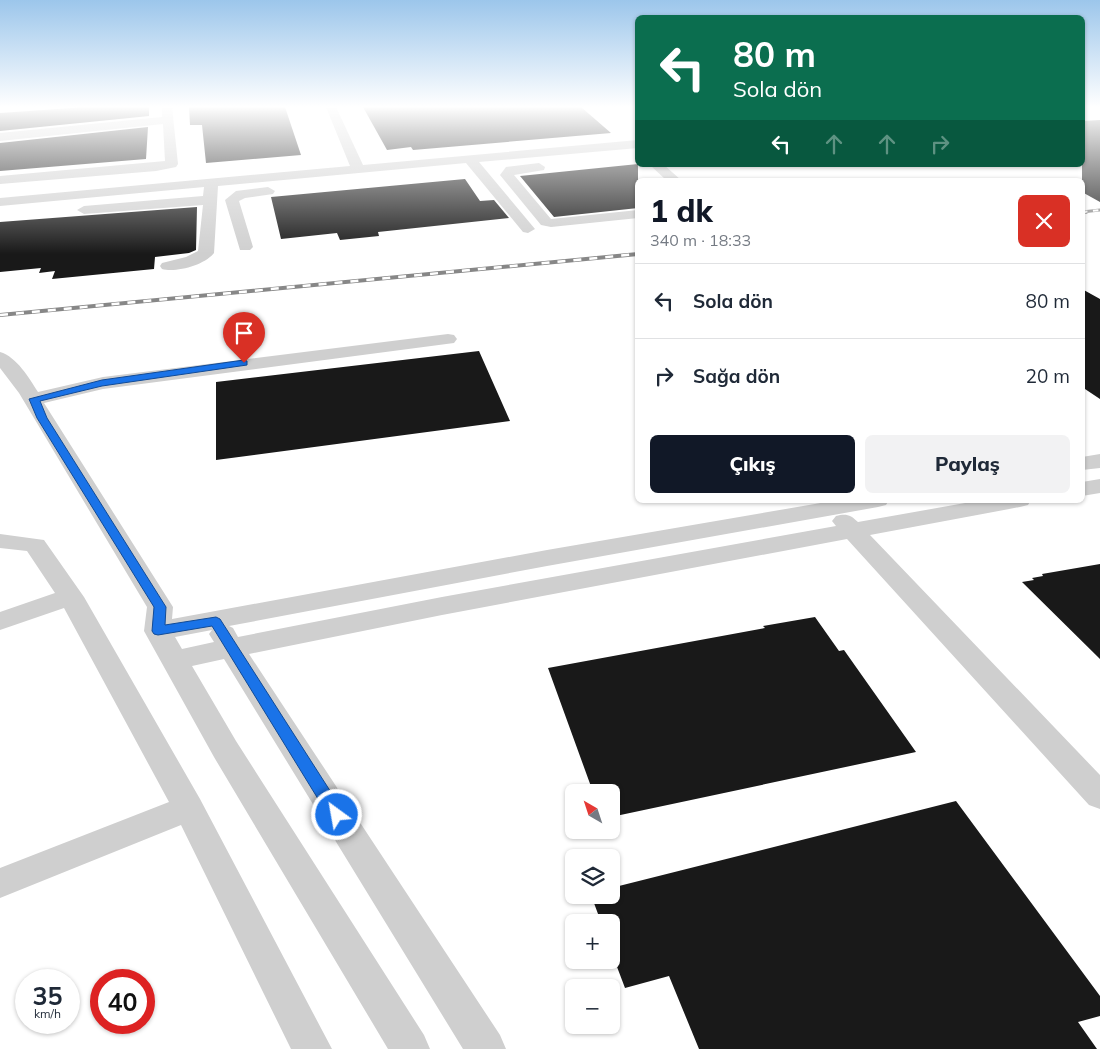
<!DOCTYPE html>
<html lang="tr">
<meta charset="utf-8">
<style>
body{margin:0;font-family:Mulish,sans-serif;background:#f2f2f3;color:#1f2937;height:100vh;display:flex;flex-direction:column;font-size:19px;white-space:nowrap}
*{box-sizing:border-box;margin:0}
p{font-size:16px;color:#747a83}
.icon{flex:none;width:28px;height:28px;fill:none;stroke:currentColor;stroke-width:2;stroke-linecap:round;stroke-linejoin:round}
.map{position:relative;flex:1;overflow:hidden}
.sheet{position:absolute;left:635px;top:178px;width:450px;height:325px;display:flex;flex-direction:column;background:#fff;border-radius:8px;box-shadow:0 1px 4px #0004}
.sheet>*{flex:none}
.hud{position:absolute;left:635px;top:15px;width:450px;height:152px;border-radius:8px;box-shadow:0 1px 4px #0004;background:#0b6e4f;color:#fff;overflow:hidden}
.needle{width:32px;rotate:321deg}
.fabs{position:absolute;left:565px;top:784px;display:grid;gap:10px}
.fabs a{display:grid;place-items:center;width:55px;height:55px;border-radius:8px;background:#fff;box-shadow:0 1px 4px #0004;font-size:25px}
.speed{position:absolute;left:15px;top:969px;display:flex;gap:10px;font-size:25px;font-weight:700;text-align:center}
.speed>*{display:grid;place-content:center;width:65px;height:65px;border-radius:50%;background:#fff;box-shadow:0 1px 4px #0004;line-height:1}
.speed small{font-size:12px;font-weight:400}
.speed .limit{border:8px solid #d22;background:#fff;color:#111}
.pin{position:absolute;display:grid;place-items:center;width:42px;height:42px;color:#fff;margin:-51px -21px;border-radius:50% 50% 50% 0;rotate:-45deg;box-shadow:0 0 5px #0007}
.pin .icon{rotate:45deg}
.me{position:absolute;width:55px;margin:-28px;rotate:328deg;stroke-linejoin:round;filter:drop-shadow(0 0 4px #0008)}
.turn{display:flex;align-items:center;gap:18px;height:105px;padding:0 15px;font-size:22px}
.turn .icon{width:65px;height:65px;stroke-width:2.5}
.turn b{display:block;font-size:35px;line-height:42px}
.lanes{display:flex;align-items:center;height:48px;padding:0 15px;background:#0003;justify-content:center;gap:25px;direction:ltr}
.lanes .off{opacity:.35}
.round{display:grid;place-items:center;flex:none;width:52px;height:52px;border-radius:8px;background:#f2f2f3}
.overview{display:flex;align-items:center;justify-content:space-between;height:85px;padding:0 15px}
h1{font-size:30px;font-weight:800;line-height:38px;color:#111827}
.primary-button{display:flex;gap:10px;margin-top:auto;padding:10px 15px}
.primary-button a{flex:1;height:58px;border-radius:8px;background:#111827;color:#fff;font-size:20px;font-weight:800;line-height:58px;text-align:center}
.primary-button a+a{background:#f2f2f3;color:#1f2937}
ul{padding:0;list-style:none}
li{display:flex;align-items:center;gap:15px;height:75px;padding:0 15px;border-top:1px solid #e0e1e3}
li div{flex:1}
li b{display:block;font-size:19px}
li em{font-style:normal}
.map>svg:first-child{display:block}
.building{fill:#191919}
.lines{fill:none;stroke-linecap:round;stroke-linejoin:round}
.minor{fill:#cfcfcf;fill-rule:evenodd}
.rail-far1-casing{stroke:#878787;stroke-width:3}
.rail-casing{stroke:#878787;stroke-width:4}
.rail-far1{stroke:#fff;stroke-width:2;stroke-dasharray:5.5;stroke-linecap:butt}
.rail{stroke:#fff;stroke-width:2.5;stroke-dasharray:8;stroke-linecap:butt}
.route{fill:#1a73e8;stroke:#114b97}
</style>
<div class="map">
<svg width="1100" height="1049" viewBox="0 0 1100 1049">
<rect width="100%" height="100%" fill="#fff"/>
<path class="building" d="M86,107h63v9l-149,15v-18z
M189,107h96l16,48 -95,8 -4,-38h-12z
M363,107h218l30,26 -198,17 -2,-3 -24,3z
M1100,120v82l-18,-10v-71z
M148,127l-2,32 -146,12v-28z
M638,164v44l-84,9 -34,-41z
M465,179l15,22 14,-1 15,18 -131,14 1,4 -39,4 -3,-7 -56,6 -10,-42z
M197,207l-1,43 -7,3 -34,4 -1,12 -102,10 3,-8 -16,2 2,-5 -41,4v-50z
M1082,289l18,10v100l-18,-12z
M479,351l31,70 -294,39v-78z
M1100,564v95l-78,-77 12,-2 -2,-2 11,-2 -1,-2z
M815,617l24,34 5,-1 72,102 -305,65v-25h-18l-45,-124 217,-40 -2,-2z
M956,801l144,195v20l-22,6 19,27h-398l-30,-73 -44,12 -14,-37v-29h-10l-10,-27h20v-7z"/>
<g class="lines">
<path class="minor" d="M162,107h10l6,57 -2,3 -20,4 -156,13v-8l165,-15 -2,-37 -163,17v-8l162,-16z
M326,107h10l27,58 275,-25v8l-159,14 56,67 -7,4 -5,-1 -57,-69 -248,23 -4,67c-9,12 -38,20 -52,16l-2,-3 2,-3 24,-6 12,-6 5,-46 -119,9 -7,-4 7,-4 119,-10 1,-9 -204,19v-8l350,-32z
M539,163l6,4 -1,3 -30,5 37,44 87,-9v8l-87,9 -10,-2 -41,-50 6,-8z
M650,165h14l17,15h-15z
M268,187l7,4 -2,3 -28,4 -6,3 14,46 -3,3h-10l-15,-50 11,-9z
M448,334l6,1 3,4 -3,4 -351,46 -59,14 129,204 -1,12 375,-69 291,-50h51l-3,5 -8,2 -331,59 -318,60 4,2 5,9 204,-40 394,-71 -4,-5 4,-5c10,-3 15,-1 22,6l124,-22h49l-3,5 -8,2 -150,28 230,240v34l-11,-4 -242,-266 -405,76 -193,39 251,381 6,14h-43l-239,-390 -32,7 44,75 188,294 6,14h-42l-174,-292 -70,-126 3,-24 -128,-214 -19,-25v-16c17,5 29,26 38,40l65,-15zM212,630l-3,4 5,8 -32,7 -7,-12z
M1100,454v14l-18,2v-13z
M1100,479v14l-18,3v-14z
M0,534l44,6 40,57 116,202 132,250h-41l-110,-224 -181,73v-30l169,-66 -105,-194 -64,22v-18l55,-19 -28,-42 -27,-3z"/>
<defs>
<path id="rail-far1" d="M1082,212l18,-2"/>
<path id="rail" d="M1082,212h4
M0,315l638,-61"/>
</defs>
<use href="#rail-far1" class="rail-far1-casing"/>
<use href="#rail" class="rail-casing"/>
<use href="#rail-far1" class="rail-far1"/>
<use href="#rail" class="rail"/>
</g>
<linearGradient id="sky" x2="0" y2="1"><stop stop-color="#9cc6eb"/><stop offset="0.42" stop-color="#fff"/><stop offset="1" stop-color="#fff" stop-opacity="0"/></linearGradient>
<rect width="1100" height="254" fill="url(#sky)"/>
<path class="route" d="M244,360l3,1v4l-145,21 -62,15 7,17 119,189 -1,18 51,-8 4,2 123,192 2,4 -2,5 -6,2 -6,-2 -119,-194 -54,9 -4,-1 -2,-3 2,-24 -117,-189 -8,-19 73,-19z"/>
</svg>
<div class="fabs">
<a><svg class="needle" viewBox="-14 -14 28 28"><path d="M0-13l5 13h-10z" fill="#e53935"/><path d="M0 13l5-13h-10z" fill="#747a83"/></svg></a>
<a><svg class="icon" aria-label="layers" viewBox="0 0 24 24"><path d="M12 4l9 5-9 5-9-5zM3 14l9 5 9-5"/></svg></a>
<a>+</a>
<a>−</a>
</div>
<div class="speed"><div>35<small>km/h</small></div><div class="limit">40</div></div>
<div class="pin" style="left:244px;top:363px;background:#d93025"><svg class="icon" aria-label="arrive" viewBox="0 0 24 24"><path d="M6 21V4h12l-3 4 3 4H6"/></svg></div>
<svg class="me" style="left:337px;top:815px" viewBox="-20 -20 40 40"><circle r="17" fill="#1a73e8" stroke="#fff" stroke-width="3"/><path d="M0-11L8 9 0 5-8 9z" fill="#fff"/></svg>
<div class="hud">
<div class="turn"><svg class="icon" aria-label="left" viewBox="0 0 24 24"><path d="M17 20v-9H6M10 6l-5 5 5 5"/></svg><div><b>80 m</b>Sola dön</div></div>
<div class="lanes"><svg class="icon" aria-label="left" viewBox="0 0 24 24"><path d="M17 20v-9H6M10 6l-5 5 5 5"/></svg><svg class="icon off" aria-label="ahead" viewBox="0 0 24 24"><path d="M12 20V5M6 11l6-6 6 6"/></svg><svg class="icon off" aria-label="ahead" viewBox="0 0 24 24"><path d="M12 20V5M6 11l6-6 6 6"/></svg><svg class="icon off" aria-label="right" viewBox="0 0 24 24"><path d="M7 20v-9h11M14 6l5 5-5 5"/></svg></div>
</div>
<section class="sheet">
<div class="overview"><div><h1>1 dk</h1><p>340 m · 18:33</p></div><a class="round" style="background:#d93025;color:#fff"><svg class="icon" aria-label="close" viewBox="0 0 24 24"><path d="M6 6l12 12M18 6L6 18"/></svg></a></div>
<ul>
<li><svg class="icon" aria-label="left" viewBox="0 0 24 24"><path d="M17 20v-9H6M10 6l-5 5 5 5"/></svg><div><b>Sola dön</b></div><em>80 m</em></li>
<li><svg class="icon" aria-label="right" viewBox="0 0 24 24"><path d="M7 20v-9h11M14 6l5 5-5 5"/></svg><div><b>Sağa dön</b></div><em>20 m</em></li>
</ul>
<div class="primary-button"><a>Çıkış</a><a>Paylaş</a></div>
</section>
</div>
